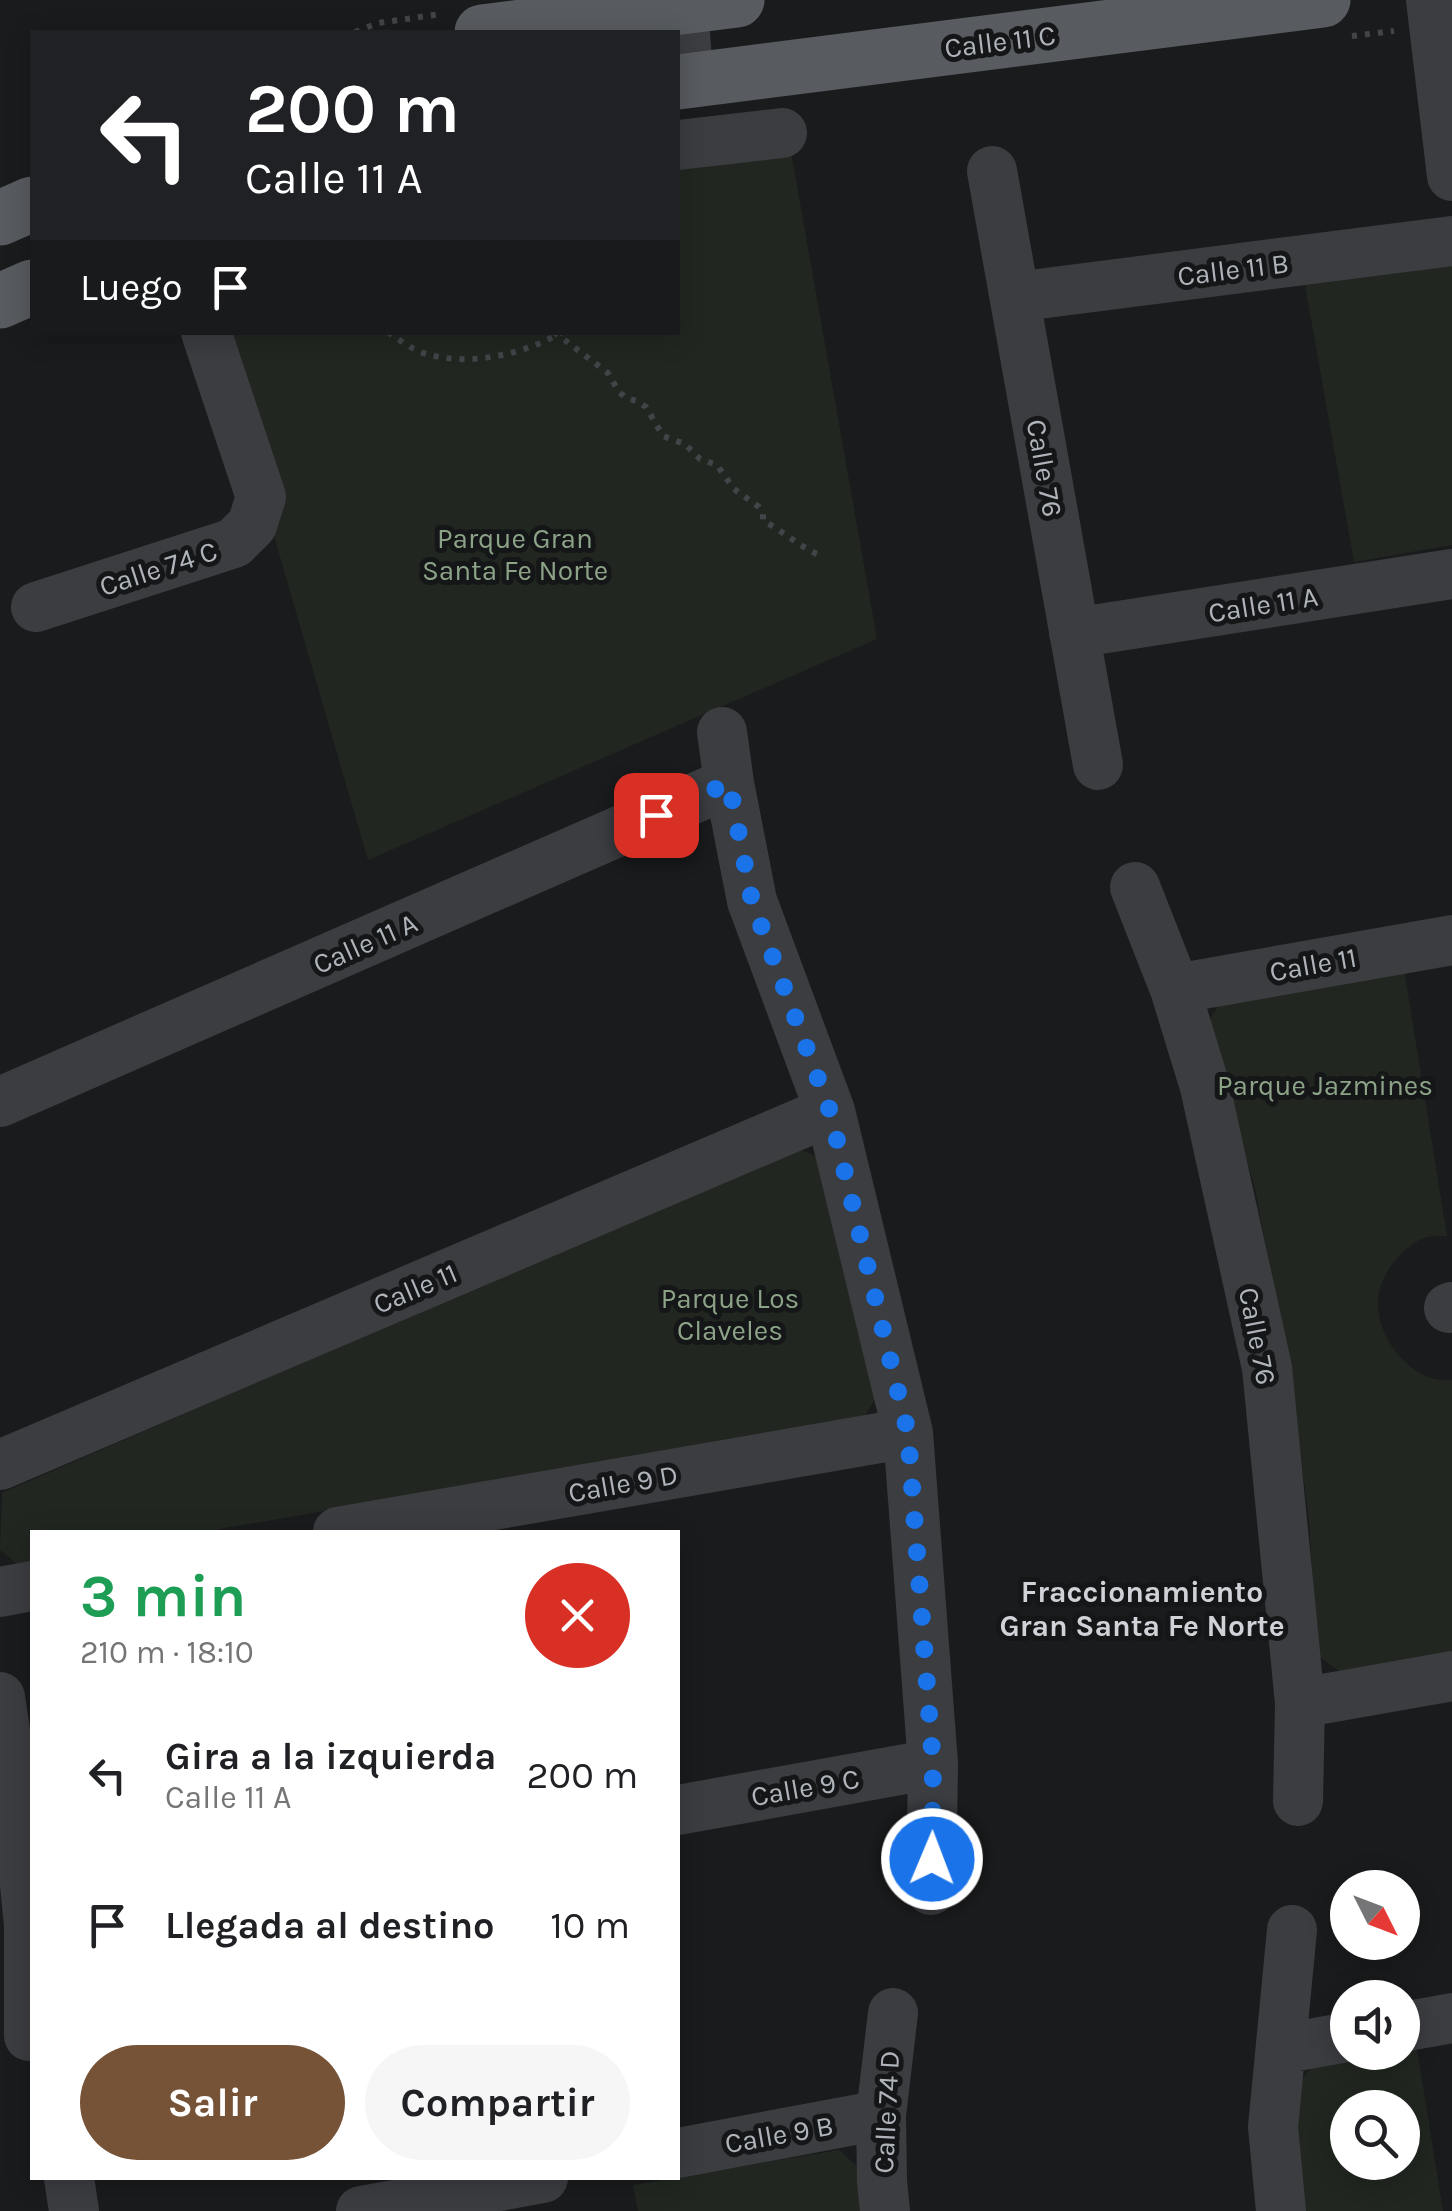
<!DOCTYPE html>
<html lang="es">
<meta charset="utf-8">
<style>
body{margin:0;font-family:Karla,sans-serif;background:#f6f6f6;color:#202124;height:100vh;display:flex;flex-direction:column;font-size:38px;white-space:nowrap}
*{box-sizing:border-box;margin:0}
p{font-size:32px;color:#757577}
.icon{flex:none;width:55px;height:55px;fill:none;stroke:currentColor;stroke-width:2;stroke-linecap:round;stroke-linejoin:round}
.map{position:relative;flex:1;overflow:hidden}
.details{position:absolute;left:30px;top:1530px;width:650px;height:650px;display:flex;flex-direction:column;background:#fff;border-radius:0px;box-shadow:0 5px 25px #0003}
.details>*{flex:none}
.banner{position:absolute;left:30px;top:30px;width:650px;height:305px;border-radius:0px;box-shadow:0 5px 25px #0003;background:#202124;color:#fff;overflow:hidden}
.needle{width:65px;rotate:132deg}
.controls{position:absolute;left:1330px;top:1870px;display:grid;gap:20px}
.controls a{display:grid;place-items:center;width:90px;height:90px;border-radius:50%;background:#fff;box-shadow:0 5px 25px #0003;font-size:50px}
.pin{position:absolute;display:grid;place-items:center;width:85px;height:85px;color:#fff;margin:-42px;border-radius:20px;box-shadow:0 5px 15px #0006}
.me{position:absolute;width:110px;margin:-55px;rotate:1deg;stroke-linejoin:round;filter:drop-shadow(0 0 8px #0008)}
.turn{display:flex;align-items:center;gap:35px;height:210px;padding:0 50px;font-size:45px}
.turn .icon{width:130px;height:130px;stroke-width:2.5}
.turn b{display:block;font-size:70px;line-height:85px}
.then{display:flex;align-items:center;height:95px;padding:0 50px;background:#0003;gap:20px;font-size:38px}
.round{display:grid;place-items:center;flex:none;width:105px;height:105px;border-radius:52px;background:#f6f6f6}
.summary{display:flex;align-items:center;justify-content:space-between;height:170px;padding:0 50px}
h1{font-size:60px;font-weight:700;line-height:75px;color:#1e9e55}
.action{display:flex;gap:20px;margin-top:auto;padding:20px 50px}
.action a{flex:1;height:115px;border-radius:60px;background:#765237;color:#fff;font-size:40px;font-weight:700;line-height:115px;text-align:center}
.action a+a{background:#f6f6f6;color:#202124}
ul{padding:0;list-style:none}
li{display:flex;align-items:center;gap:30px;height:150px;padding:0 50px}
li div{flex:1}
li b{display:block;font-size:38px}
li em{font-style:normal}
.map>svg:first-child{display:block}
.green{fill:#212720;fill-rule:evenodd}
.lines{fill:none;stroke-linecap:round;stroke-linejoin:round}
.path{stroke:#424548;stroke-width:6;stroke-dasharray:5 8;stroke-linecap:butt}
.minor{stroke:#3c3d41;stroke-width:50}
.major{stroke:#585b5f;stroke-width:55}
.route{stroke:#1a73e8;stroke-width:18;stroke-dasharray:0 32.4}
.labels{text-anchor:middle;stroke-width:10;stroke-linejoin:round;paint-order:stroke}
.street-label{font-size:28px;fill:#aeb4ba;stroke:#151617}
.park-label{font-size:28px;fill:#8ca388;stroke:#151617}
.neighbourhood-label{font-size:30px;font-weight:bold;fill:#cfd2d7;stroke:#151617}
</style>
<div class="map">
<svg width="1452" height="2211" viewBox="0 0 1452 2211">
<rect width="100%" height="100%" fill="#1a1b1c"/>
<path class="green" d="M787,129l90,510 -509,221 -153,-527 463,-1v-191z
M1452,266v279l-98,17 -49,-277z
M1404,969l43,267c-7,0 -17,0 -23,2 -9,3 -19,12 -25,18 -12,13 -22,31 -21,49 1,37 36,79 74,75v274l-113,17 -22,-16 -8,-137 -23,-167 -31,-163 -48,-165 15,-22z
M797,1148l24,11 54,240 -11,18 -661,115h-171v30l-14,3 -18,-15 2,-57z
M1417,2049l26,162h-145l-1,-126 15,-18zM1348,2108h54v54h-54z
M839,2150l20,18 1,43h-222l-5,-26z"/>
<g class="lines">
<path class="path" d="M355,32l23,-9 63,-9
M1352,36l42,-5
M388,332c14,10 26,19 42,23 42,11 95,-1 132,-23
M554,332l54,41 11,19 7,6 11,3 9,6 17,29 22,8 15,15 17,6 17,24 25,18 4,7v7c21,10 37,27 59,35"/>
<path class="minor" d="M682,0l7,81
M1431,0l21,176
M678,145l104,-12
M992,171l106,594
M1015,297l437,-56
M36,607l198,-64 18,-18 9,-28 -55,-165
M1074,633l378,-59
M722,732l7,51 23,118 78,210 78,322 25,331 -2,126
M1135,887l40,102 30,98 62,281 33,335 -2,98
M1175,989l277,-49
M0,1102l729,-319
M1449,1308l3,-1
M0,1465l830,-354
M338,1532l570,-99
M0,1592l32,-6
M0,1697l19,127 10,101v111
M1300,1703l152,-27
M678,1810l255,-46
M1402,2027l50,-9
M1281,2049l67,-12
M678,2153l203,-38
M69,2178l5,33
M361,2211l182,-33
M885,2211l-3,-30 -1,-66 12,-102
M1281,2211l-8,-84 19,-197"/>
<path class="major" d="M482,32l255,-32
M678,82l645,-82
M0,218l32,-14
M0,301l32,-14"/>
</g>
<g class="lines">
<path class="route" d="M656,815l73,-32 23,118 78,210 78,322 25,331 -1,95"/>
</g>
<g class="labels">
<g class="street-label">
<text transform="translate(1000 41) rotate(-7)" y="10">Calle 11 C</text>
<text transform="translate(1233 269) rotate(-7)" y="10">Calle 11 B</text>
<text transform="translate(1045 468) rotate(80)" y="10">Calle 76</text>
<text transform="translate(158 568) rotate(-18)" y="10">Calle 74 C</text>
<text transform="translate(1263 604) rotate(-9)" y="10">Calle 11 A</text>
<text transform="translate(365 943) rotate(-24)" y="10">Calle 11 A</text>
<text transform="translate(1313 964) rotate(-10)" y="10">Calle 11</text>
<text transform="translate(415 1288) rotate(-23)" y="10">Calle 11</text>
<text transform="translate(1258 1336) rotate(79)" y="10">Calle 76</text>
<text transform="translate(623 1483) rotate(-10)" y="10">Calle 9 D</text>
<text transform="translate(805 1787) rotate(-10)" y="10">Calle 9 C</text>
<text transform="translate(886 2112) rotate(-87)" y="10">Calle 74 D</text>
<text transform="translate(779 2134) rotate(-10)" y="10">Calle 9 B</text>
</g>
<g class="park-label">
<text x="515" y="548">Parque Gran<tspan x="515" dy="32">Santa Fe Norte</tspan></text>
<text x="1325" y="1095">Parque Jazmines</text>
<text x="730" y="1308">Parque Los<tspan x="730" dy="32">Claveles</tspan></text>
</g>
<g class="neighbourhood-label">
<text x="1142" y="1602">Fraccionamiento<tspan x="1142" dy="34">Gran Santa Fe Norte</tspan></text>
</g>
</g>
</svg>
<div class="controls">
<a><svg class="needle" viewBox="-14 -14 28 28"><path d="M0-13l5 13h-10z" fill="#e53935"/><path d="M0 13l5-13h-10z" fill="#757577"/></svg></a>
<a><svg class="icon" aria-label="sound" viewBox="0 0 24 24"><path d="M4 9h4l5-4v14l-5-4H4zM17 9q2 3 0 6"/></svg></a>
<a><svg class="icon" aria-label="search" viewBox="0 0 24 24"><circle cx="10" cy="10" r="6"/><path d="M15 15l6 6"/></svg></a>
</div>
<div class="pin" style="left:656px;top:815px;background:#d93025"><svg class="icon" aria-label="arrive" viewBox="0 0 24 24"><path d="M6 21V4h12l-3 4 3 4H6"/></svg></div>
<svg class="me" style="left:932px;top:1859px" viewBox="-20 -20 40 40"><circle r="17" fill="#1a73e8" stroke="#fff" stroke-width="3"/><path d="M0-11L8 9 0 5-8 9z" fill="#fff"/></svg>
<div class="banner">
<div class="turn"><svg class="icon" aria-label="left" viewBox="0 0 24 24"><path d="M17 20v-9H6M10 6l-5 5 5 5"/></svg><div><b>200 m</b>Calle 11 A</div></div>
<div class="then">Luego<svg class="icon" aria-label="arrive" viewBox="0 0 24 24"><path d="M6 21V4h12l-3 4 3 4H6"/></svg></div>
</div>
<section class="details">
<div class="summary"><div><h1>3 min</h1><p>210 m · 18:10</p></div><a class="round" style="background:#d93025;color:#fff"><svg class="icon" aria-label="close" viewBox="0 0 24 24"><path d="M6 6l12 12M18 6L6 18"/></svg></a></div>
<ul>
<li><svg class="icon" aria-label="left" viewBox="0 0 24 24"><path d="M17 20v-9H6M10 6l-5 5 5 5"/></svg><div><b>Gira a la izquierda</b><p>Calle 11 A</p></div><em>200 m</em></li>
<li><svg class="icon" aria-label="arrive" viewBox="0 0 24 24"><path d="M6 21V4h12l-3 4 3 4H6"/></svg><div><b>Llegada al destino</b></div><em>10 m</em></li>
</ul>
<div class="action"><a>Salir</a><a>Compartir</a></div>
</section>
</div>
